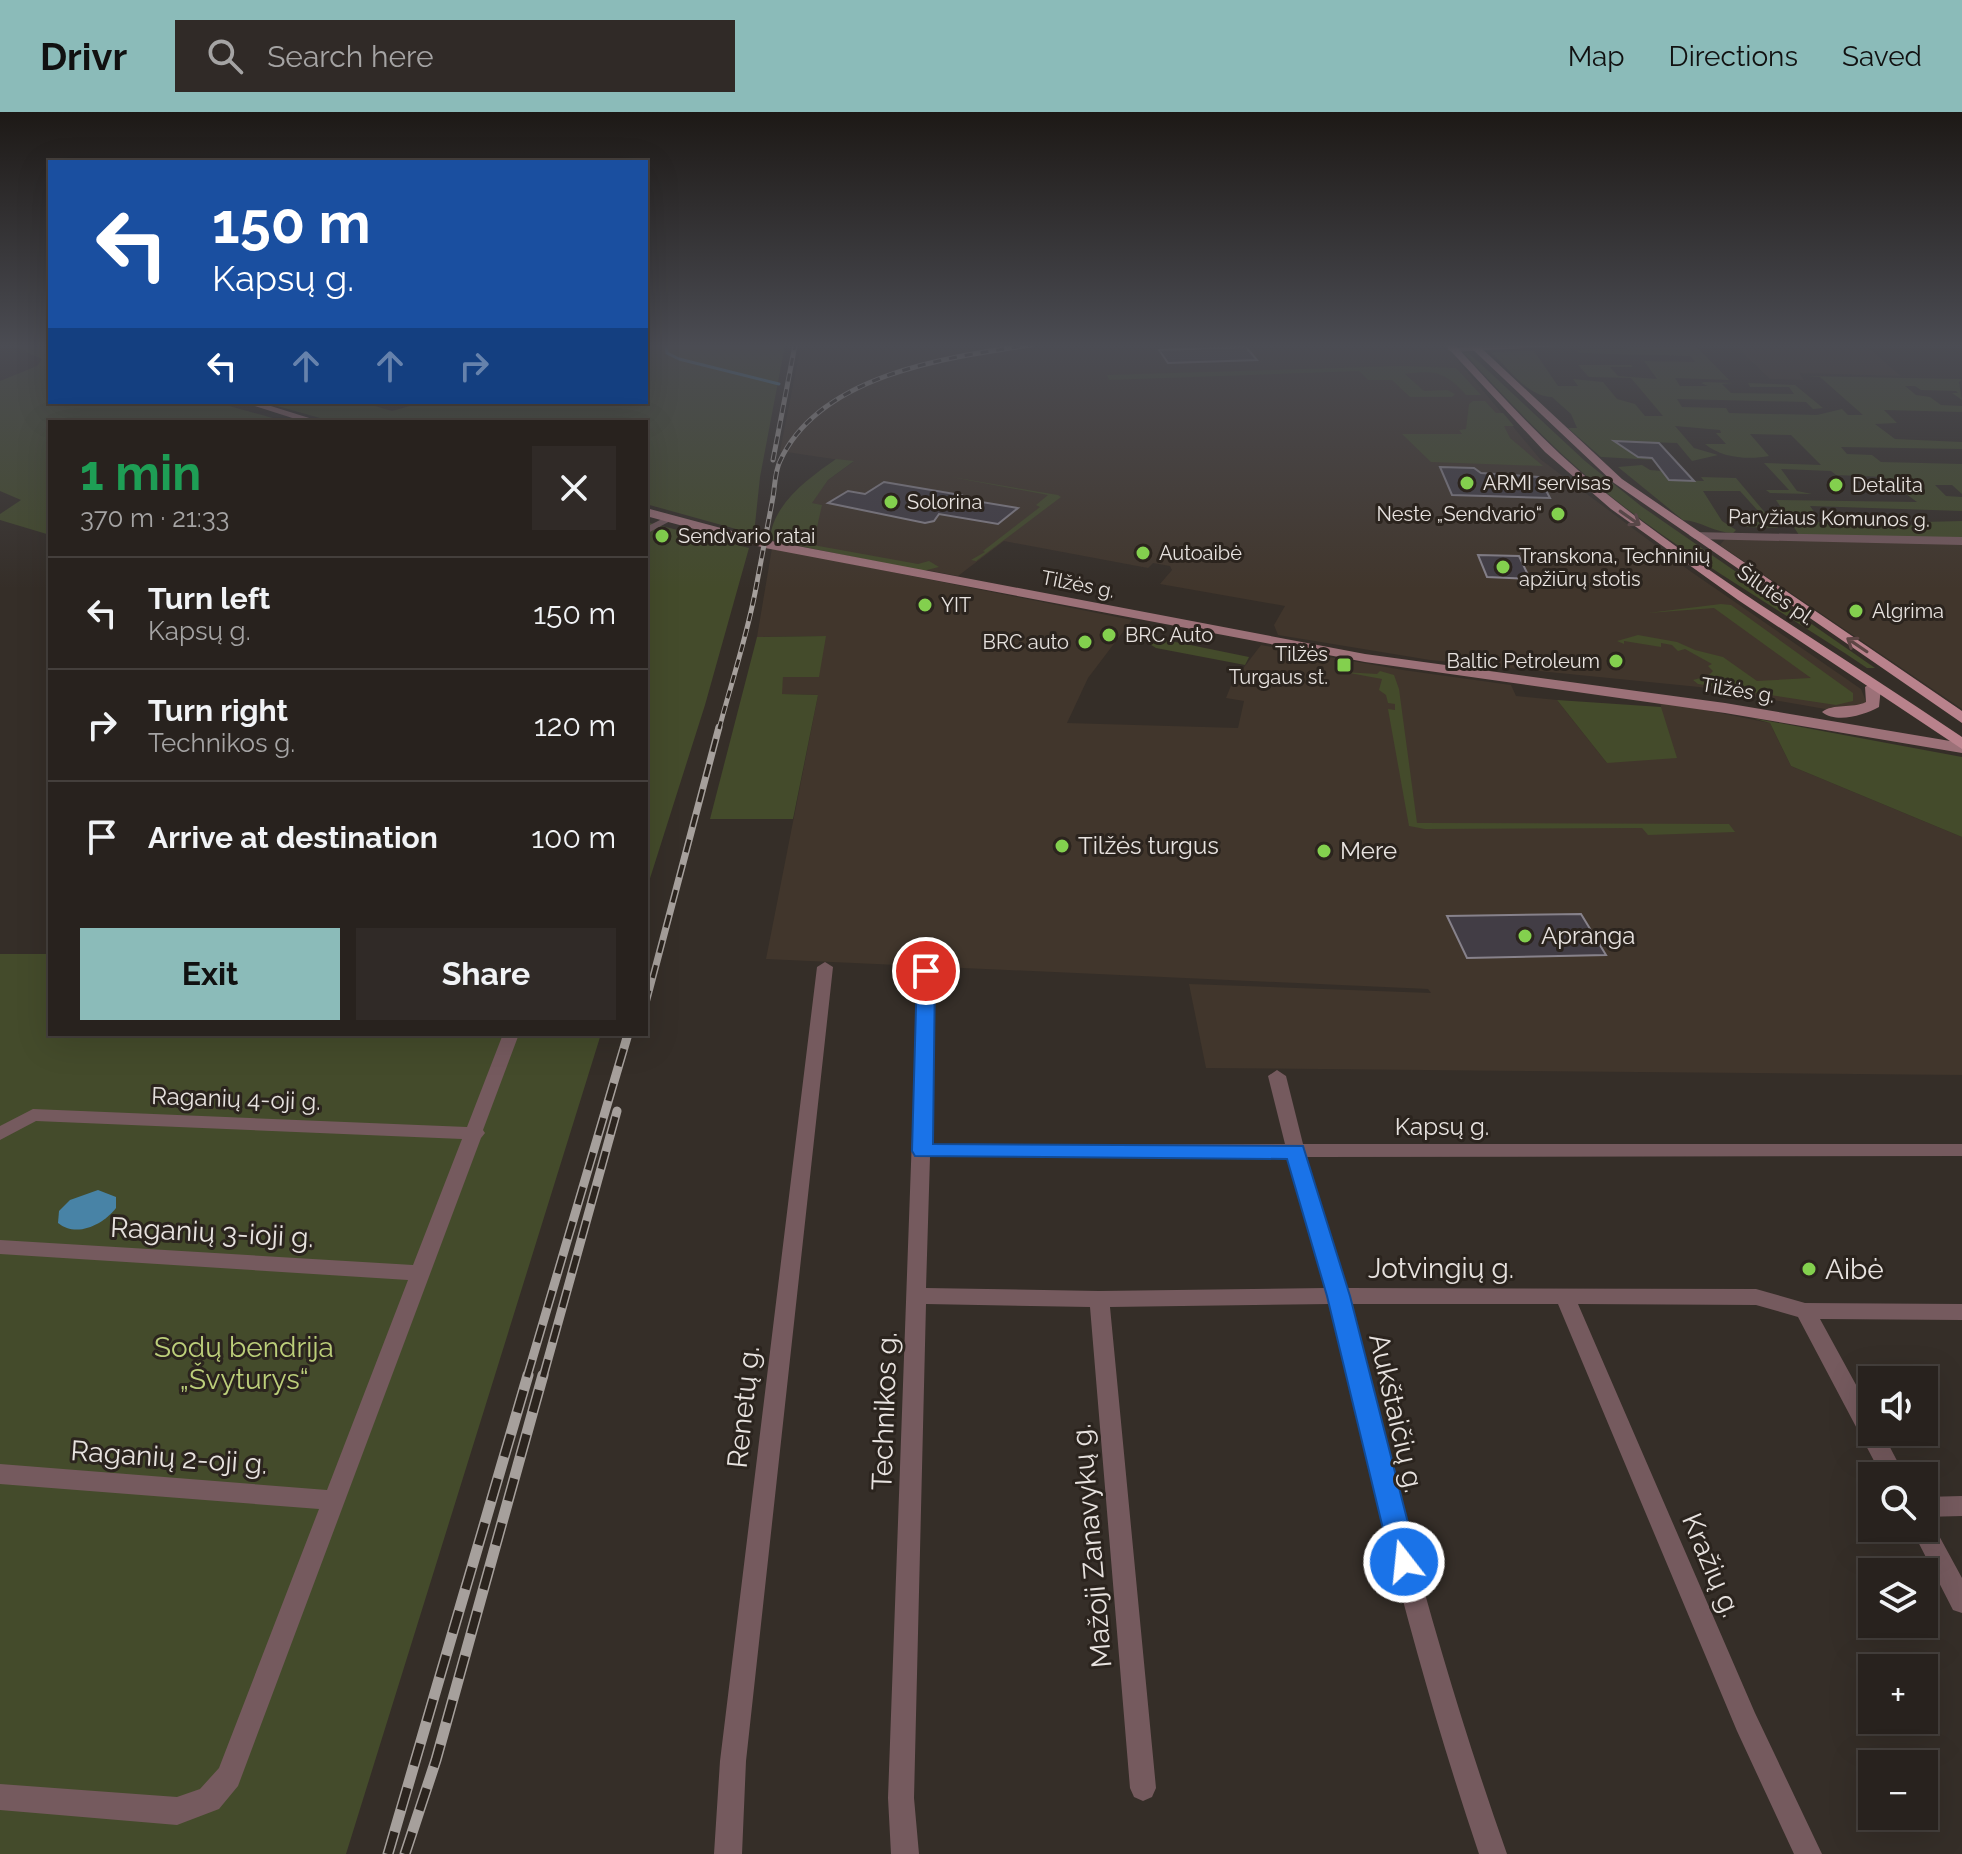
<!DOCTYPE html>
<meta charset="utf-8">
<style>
body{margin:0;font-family:Raleway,sans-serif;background:#302a27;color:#f1f3f6;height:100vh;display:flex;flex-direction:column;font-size:30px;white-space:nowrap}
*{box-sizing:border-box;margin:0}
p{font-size:26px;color:#a5a4a4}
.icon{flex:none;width:44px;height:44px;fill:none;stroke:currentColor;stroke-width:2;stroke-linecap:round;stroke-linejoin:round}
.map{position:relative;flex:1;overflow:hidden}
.sheet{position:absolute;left:48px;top:308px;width:600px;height:616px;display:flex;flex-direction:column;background:#28221e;border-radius:0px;box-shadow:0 8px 32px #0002,0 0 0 2px #443f3c}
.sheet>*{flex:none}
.guide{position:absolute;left:48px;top:48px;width:600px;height:244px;border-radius:0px;box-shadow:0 8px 32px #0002,0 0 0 2px #443f3c;background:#1a4fa0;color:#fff;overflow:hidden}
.controls{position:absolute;left:1858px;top:1254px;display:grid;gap:16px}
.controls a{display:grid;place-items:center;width:80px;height:80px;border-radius:0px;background:#28221e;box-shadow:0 8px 32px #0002,0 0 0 2px #443f3c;font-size:40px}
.pin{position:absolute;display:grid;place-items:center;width:68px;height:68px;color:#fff;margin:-34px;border:4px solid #fff;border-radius:50%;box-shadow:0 2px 8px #0007}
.me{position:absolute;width:88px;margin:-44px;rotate:344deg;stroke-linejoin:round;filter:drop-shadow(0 0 6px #0008)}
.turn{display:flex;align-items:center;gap:28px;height:168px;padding:0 32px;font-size:36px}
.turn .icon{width:104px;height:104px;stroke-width:2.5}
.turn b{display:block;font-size:56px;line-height:68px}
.lanes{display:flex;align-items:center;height:76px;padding:0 32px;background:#0003;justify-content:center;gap:40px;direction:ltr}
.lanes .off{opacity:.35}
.round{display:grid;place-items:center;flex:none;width:84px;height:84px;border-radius:0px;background:#302a27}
.headline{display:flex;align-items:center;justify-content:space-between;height:136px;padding:0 32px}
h1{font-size:48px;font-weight:700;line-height:60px;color:#1e9e55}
.primary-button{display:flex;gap:16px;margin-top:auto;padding:16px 32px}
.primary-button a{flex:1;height:92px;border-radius:0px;background:#8bbbb9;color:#111;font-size:32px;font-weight:700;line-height:92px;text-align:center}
.primary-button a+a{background:#302a27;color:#f1f3f6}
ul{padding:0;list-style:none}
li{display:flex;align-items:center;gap:24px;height:112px;padding:0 32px;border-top:2px solid #443f3c}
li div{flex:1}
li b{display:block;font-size:30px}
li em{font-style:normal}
header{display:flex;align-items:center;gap:48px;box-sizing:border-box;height:112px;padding:0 40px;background:#8bbbb9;color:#111}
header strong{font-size:38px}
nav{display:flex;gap:44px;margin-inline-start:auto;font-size:28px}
.search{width:560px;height:72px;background:#302a27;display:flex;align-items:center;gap:20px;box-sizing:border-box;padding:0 28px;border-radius:0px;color:#a5a4a4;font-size:30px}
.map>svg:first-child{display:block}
.built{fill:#41362c}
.green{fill:#444b2b}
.water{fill:#4883a6}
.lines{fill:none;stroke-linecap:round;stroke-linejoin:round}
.stream{stroke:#4883a6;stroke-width:3}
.building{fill:#423d45;stroke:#87828b;stroke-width:2}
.minor{fill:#755a5e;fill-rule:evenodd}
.tertiary{fill:#755a5e;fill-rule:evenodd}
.secondary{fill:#9c7178;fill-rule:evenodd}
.primary{fill:#b9828c;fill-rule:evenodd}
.rail-far3-casing{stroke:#a6a09c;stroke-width:5}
.rail-far2-casing{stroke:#a6a09c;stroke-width:7}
.rail-far1-casing{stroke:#a6a09c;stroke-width:9}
.rail-casing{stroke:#a6a09c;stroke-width:11}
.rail-far3{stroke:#2b241e;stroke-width:3;stroke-dasharray:8;stroke-linecap:butt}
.rail-far2{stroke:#2b241e;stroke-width:4;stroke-dasharray:13;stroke-linecap:butt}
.rail-far1{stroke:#2b241e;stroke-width:6;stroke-dasharray:18;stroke-linecap:butt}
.rail{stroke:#2b241e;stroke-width:8;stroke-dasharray:23;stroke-linecap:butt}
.oneway{stroke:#5d4544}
.route{fill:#1a73e8;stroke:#114b97;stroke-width:2}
.poi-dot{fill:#83d04e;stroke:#2b241e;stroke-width:3}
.labels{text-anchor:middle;stroke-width:6;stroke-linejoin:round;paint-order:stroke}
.far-poi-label{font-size:20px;fill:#e7e2df;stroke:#2b241e;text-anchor:start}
.far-street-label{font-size:20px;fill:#e7e2df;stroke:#2b241e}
.poi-label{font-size:24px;fill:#e7e2df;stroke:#2b241e;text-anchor:start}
.street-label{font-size:24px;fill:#e7e2df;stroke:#2b241e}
.near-street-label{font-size:28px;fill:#e7e2df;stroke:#2b241e}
.near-poi-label{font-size:28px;fill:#e7e2df;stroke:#2b241e;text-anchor:start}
.near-park-label{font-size:28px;fill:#bccf7a;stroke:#2b241e}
</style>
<header>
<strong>Drivr</strong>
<div class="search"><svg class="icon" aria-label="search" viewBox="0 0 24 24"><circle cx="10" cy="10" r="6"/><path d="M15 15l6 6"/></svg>Search here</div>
<nav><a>Map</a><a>Directions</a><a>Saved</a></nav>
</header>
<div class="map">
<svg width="1962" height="1742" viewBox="0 0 1962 1742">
<rect width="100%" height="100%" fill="#352e28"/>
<path class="built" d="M801,233h644l95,114 150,112 171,118 6,15 -25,7 -17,-2 -126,-22 -269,-27 -152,-25 -4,-10 11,-19 -125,-22 12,-14 -2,-4 -17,-3 -5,5 -144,-27 -46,35 -148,-28 11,-43 -10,-2 17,-23 25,-18 -73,-11z
M1734,233h131l36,31 -102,-3 5,7 -34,-1z
M1725,427l237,4v166l-242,-164z
M772,436l360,72 -44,58 -21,45 171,5 6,-27 -18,-3 6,-15 29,-38 142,25 108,15 5,11 41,4 50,63 54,-56 -1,-6 110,22 21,43 171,71v238l-756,-7 -17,-84 242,9 -3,-4 -662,-30 52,-264 -37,-1 2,-17 42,-41 -68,1z"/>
<path class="green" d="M11,233l39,2v55h165l72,20h-237v113l-50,-15v-6l21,-14 -21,-9v-110l37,-15 5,-7z
M646,233h139l-25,132 -6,57 -108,-30v-82h-312l-71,-20h98l31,9 32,-9h222z
M1696,234l33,34 -54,-2 5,8h28l-7,-3 3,-1 29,1 -11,1 9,9 63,1 -5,-7h-39l-2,-4 47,2 28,23 -10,1 -7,-7 -129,-3 5,8 44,1 3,5 88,2 25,-6 6,6h15l-43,-38 -15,-1 157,3 -3,3 3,18 -10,-7h6l-2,-2 -35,-1 -6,-4h-10l11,9 14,2 11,8 21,1v6l-78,-2 13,13 -22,1 20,15 67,3v7l-121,-2 6,7 25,1 9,7 81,2v30l-10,-9h-17l11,11 16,1v14l-152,-5 5,7 -6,1 9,8 108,4 -3,-4 39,-1v18l-163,-4 -23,-35 141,2 -34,-25 -47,-2 -5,-4 -50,-2 16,22 15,3 -42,-1 -4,-3h23l-25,-27 57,2 -30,-30 -41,-1 19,22c-20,4 -48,2 -64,-12h21l-10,-11h5l-1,-3 -45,-4 19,22 24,7 -26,6 -15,-18 -61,-2 22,16 19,3 -56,-3 -33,-29h9l-6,-14 -19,-17c-24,0 -43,-28 -60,-44l2,-1 53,-2 -13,1 24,35h20l-5,-7 30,3 14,17 18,5 10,12h18l-32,-38 -42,-1 -11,-12h53l2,2h-23l8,9 39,3 -13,-18 51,1 -5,-6 -111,-3 -2,-3z
M1464,241h5l116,108 56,45 234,162h-8c-86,-58 -178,-109 -259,-174 -53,-43 -98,-91 -144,-141z
M1401,254l55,2 25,27h-15c-21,-23 -30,-25 -61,-21l19,17 23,-1 8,4 -3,3h-42l-18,-17h-24l-9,-9 -250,9 -2,-5z
M1473,289h12l11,12h7l11,13h-10l6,12 33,28 -112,-4 -29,-28h60l-3,-4 7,-1 3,-25z
M836,347l18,2 -26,19 -16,23 10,2 -9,40 105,19 11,-3 10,6 -16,4 -153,-31c2,-36 39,-62 66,-81z
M1642,353l8,5 12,1 7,9 35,1 -3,-4 35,1 42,50 -31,-1 -5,-5h26l-28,-31h-37l19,30 14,9 -3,3c-18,0 -32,-12 -50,-13l-65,-53z
M946,364l112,19 3,2 -85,64 -5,-1 14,-8 -2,-1 57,-44 -4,-2 12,-10z
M646,410l103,26 -44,157 -59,186z
M1721,492l10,1 122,88v8l-17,4 -138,-21 -5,-4 15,-4 5,-5 -5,-5 4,-2 -27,-15 -7,2 -6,-6 -11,-2v4l-37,-6v3l-7,-3 21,-6 39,7 18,8 28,7 34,24 54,-3 -97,-70 -66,5z
M826,524l-7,41h-36l-1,17 36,1 -25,124h-83l47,-182z
M1161,527l88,18 -4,8 -89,-17 -8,-5 3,-3z
M1380,559l14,4 5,14 18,134 312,1 6,8 -87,3 -6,-7 -217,1 -16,-3 -21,-117 7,1v-6l-7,-1 -2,-8 -7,-5 3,-11 -38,-7 33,2z
M1557,588l104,7 16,51 -70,5z
M1752,606l210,39v80l-171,-71 -21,-43z
M0,842h50v80h551l-255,820h-346z"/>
<path class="water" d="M98,1078l18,7v11c-13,17 -40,30 -58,15l1,-12 11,-11z"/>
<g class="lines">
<path class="stream" d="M666,233l1,8 12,6 100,25"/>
</g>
<path class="building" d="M1246,235l11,13 -89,3 -9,-13z
M1614,329l45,2 35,38 -25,-1 -17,-22 -14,-1z
M1440,355l34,1 7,5 58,4 11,21 -98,-3z
M884,370l77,13 -4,3 61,10 -20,16 -59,-10 -5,7 -9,2 -97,-20 20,-12 17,3z
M1478,443l41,1 11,23 -43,-2z
M1581,802l25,41 -139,3 -20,-42z"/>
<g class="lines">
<path class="minor" d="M666,405l8,2 -28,15v-7z
M825,850l8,5 -87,794 -4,93h-28l6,-93 97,-794z
M926,854l8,5 -4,174 355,-1 -17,-68 9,-6 9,6 17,68h659v12l-655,1 39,131 410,1 49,14 157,1v16l-142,-1 52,95v18h10l23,44h-23l-84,-159 -42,-12 -178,-1 177,409 67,141h-28l-57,-123 -179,-427h-208c45,185 93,370 157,550h-28c-61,-180 -106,-365 -149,-550l-220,3 46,481 -4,9 -9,4 -9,-4 -4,-9 -40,-481 -164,-3 -12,494 5,56h-28l-3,-56 30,-827zM930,1045h359l37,131 -227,3 -173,-3z
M503,922h16l-36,96 2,3 -4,5 -243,648 -19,23 -42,16 -177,-15v-26l177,13 23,-8 19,-21 100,-259 -319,-25v-20l327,26 81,-210 -408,-26v-14l413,25 49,-126 -426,-18 -36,19v-14l33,-17 434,18z
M1962,1384v20l-38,1v-20z
M1924,1406l7,3 31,57v35l-9,-3 -42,-82h13z"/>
<path class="tertiary" d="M1691,420l271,5v8l-267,-6 -6,-4z"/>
<path class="secondary" d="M1476,233h102l-126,7 -5,-3z
M242,290h16l64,20h-17z
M646,396l120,32 599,114 360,49 237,40v10l-237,-40 -360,-51 -600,-114 -119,-32z
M1873,570l8,5 -2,20c-15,8 -42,17 -57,5 11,-9 30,-3 44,-10l-1,-15z"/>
<path class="primary" d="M1445,233h10c45,49 90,99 142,141 114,93 243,168 365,251v12l-224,-149 -127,-91 -66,-57z
M1468,233h10l144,134 340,232v12l-348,-240z"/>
<defs>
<path id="rail-far3" d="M773,348l22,-115
M719,617c12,-45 27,-90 36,-136 6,-32 12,-64 18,-96 2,-12 2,-26 7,-36 40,-87 168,-104 251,-116"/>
<path id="rail-far2" d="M646,891l73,-276"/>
<path id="rail-far1" d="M527,1265l101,-343
M543,1265l74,-266"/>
<path id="rail" d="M388,1742l140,-479
M405,1742l31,-94 107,-385"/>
</defs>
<use href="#rail-far3" class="rail-far3-casing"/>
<use href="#rail-far2" class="rail-far2-casing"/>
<use href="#rail-far1" class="rail-far1-casing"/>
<use href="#rail" class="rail-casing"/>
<use href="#rail-far3" class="rail-far3"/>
<use href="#rail-far2" class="rail-far2"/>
<use href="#rail-far1" class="rail-far1"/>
<use href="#rail" class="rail"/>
</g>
<defs><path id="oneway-shaft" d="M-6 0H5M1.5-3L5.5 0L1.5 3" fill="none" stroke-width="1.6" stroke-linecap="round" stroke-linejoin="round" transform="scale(2)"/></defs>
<g class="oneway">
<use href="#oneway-shaft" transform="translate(1630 406) rotate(35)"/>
<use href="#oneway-shaft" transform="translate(1857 533) rotate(-146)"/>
</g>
<linearGradient id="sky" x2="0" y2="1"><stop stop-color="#1d1916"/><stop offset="0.49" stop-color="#4b4c53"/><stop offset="1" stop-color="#4b4c53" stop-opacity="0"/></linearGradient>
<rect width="1962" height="477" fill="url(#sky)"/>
<path class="route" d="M926,853l9,6 -2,173 370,2 47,150 68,266 -4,9 -10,3 -9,-3 -4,-9 -64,-266 -40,-137 -372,-3 -3,-5 5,-180z"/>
<g class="poi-dot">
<circle cx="1467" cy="371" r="8"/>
<circle cx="1836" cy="373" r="8"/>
<circle cx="891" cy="390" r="8"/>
<circle cx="1558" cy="402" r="8"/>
<circle cx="662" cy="424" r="8"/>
<circle cx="1143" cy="441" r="8"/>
<circle cx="1503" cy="455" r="8"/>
<circle cx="925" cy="493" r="8"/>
<circle cx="1856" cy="499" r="8"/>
<circle cx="1109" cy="523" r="8"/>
<circle cx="1085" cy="530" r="8"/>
<circle cx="1616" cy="549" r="8"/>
<rect x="1336" y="545" width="16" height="16" rx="4"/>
<circle cx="1062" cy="734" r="8"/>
<circle cx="1324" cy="739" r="8"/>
<circle cx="1525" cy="824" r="8"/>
<circle cx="1809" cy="1157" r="8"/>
</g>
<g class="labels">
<g class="far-poi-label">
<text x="1483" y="378">ARMI servisas</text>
<text x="1852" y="380">Detalita</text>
<text x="907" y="397">Solorina</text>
<text x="1542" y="409" text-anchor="end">Neste „Sendvario“</text>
<text x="678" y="431">Sendvario ratai</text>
<text x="1159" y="448">Autoaibė</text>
<text x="1519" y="451">Transkona, Techninių<tspan x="1519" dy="23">apžiūrų stotis</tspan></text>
<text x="941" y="500">YIT</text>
<text x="1872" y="506">Algrima</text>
<text x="1125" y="530">BRC Auto</text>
<text x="1069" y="537" text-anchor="end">BRC auto</text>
<text x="1328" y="549" text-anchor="end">Tilžės<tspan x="1328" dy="23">Turgaus st.</tspan></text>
<text x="1600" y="556" text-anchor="end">Baltic Petroleum</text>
</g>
<g class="far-street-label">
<text transform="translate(1829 406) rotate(1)" y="7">Paryžiaus Komunos g.</text>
<text transform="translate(1078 472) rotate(11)" y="7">Tilžės g.</text>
<text transform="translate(1776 483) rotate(35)" y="7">Šilutės pl.</text>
<text transform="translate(1738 578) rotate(9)" y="7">Tilžės g.</text>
</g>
<g class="poi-label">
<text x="1078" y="742">Tilžės turgus</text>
<text x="1340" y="747">Mere</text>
<text x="1541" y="832">Apranga</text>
</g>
<g class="street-label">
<text transform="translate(236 987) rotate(2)" y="8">Raganių 4-oji g.</text>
<text x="1442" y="1023">Kapsų g.</text>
</g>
<g class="near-street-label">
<text transform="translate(212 1120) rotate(3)" y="10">Raganių 3-ioji g.</text>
<text x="1441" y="1166">Jotvingių g.</text>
<text transform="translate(743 1295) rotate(-84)" y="10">Renetų g.</text>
<text transform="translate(884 1299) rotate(-88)" y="10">Technikos g.</text>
<text transform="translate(1397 1301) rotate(77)" y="10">Aukštaičių g.</text>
<text transform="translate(169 1345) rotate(4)" y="10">Raganių 2-oji g.</text>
<text transform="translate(1091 1434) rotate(-95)" y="10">Mažoji Zanavykų g.</text>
<text transform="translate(1712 1453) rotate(67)" y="10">Kražių g.</text>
</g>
<g class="near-poi-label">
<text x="1825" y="1167">Aibė</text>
</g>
<g class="near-park-label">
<text x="244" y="1245">Sodų bendrija<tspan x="244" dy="32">„Švyturys“</tspan></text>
</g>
</g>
</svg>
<div class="controls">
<a><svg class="icon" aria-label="sound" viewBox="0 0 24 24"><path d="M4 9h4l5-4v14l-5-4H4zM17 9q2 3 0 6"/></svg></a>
<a><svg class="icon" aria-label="search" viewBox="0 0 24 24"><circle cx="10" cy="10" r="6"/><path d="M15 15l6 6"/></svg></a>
<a><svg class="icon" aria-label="layers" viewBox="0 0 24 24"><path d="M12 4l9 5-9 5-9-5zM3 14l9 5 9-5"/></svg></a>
<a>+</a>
<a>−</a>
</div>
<div class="pin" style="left:926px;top:859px;background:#d93025"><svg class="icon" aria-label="arrive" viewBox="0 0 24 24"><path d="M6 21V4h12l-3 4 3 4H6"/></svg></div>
<svg class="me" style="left:1404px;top:1450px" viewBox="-20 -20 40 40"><circle r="17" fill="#1a73e8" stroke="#fff" stroke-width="3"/><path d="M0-11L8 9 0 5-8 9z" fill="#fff"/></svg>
<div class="guide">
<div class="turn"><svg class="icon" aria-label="left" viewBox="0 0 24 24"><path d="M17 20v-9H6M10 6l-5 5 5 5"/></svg><div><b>150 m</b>Kapsų g.</div></div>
<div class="lanes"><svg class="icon" aria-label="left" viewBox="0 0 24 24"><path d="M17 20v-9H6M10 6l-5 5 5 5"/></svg><svg class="icon off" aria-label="ahead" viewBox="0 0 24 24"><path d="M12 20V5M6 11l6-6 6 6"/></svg><svg class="icon off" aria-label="ahead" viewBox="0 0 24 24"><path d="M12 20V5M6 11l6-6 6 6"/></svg><svg class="icon off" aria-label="right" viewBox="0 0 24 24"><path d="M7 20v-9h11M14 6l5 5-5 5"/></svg></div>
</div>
<section class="sheet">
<div class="headline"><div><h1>1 min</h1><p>370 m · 21:33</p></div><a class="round"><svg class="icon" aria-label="close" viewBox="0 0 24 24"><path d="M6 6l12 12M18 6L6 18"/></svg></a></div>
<ul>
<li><svg class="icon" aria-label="left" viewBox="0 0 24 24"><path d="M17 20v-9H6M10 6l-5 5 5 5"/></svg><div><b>Turn left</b><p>Kapsų g.</p></div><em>150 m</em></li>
<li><svg class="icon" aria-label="right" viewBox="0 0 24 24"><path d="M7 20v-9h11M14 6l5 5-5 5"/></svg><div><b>Turn right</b><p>Technikos g.</p></div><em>120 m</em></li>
<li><svg class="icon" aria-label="arrive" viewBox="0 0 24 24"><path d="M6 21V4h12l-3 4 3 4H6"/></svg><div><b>Arrive at destination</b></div><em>100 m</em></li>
</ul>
<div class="primary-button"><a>Exit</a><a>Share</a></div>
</section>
</div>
